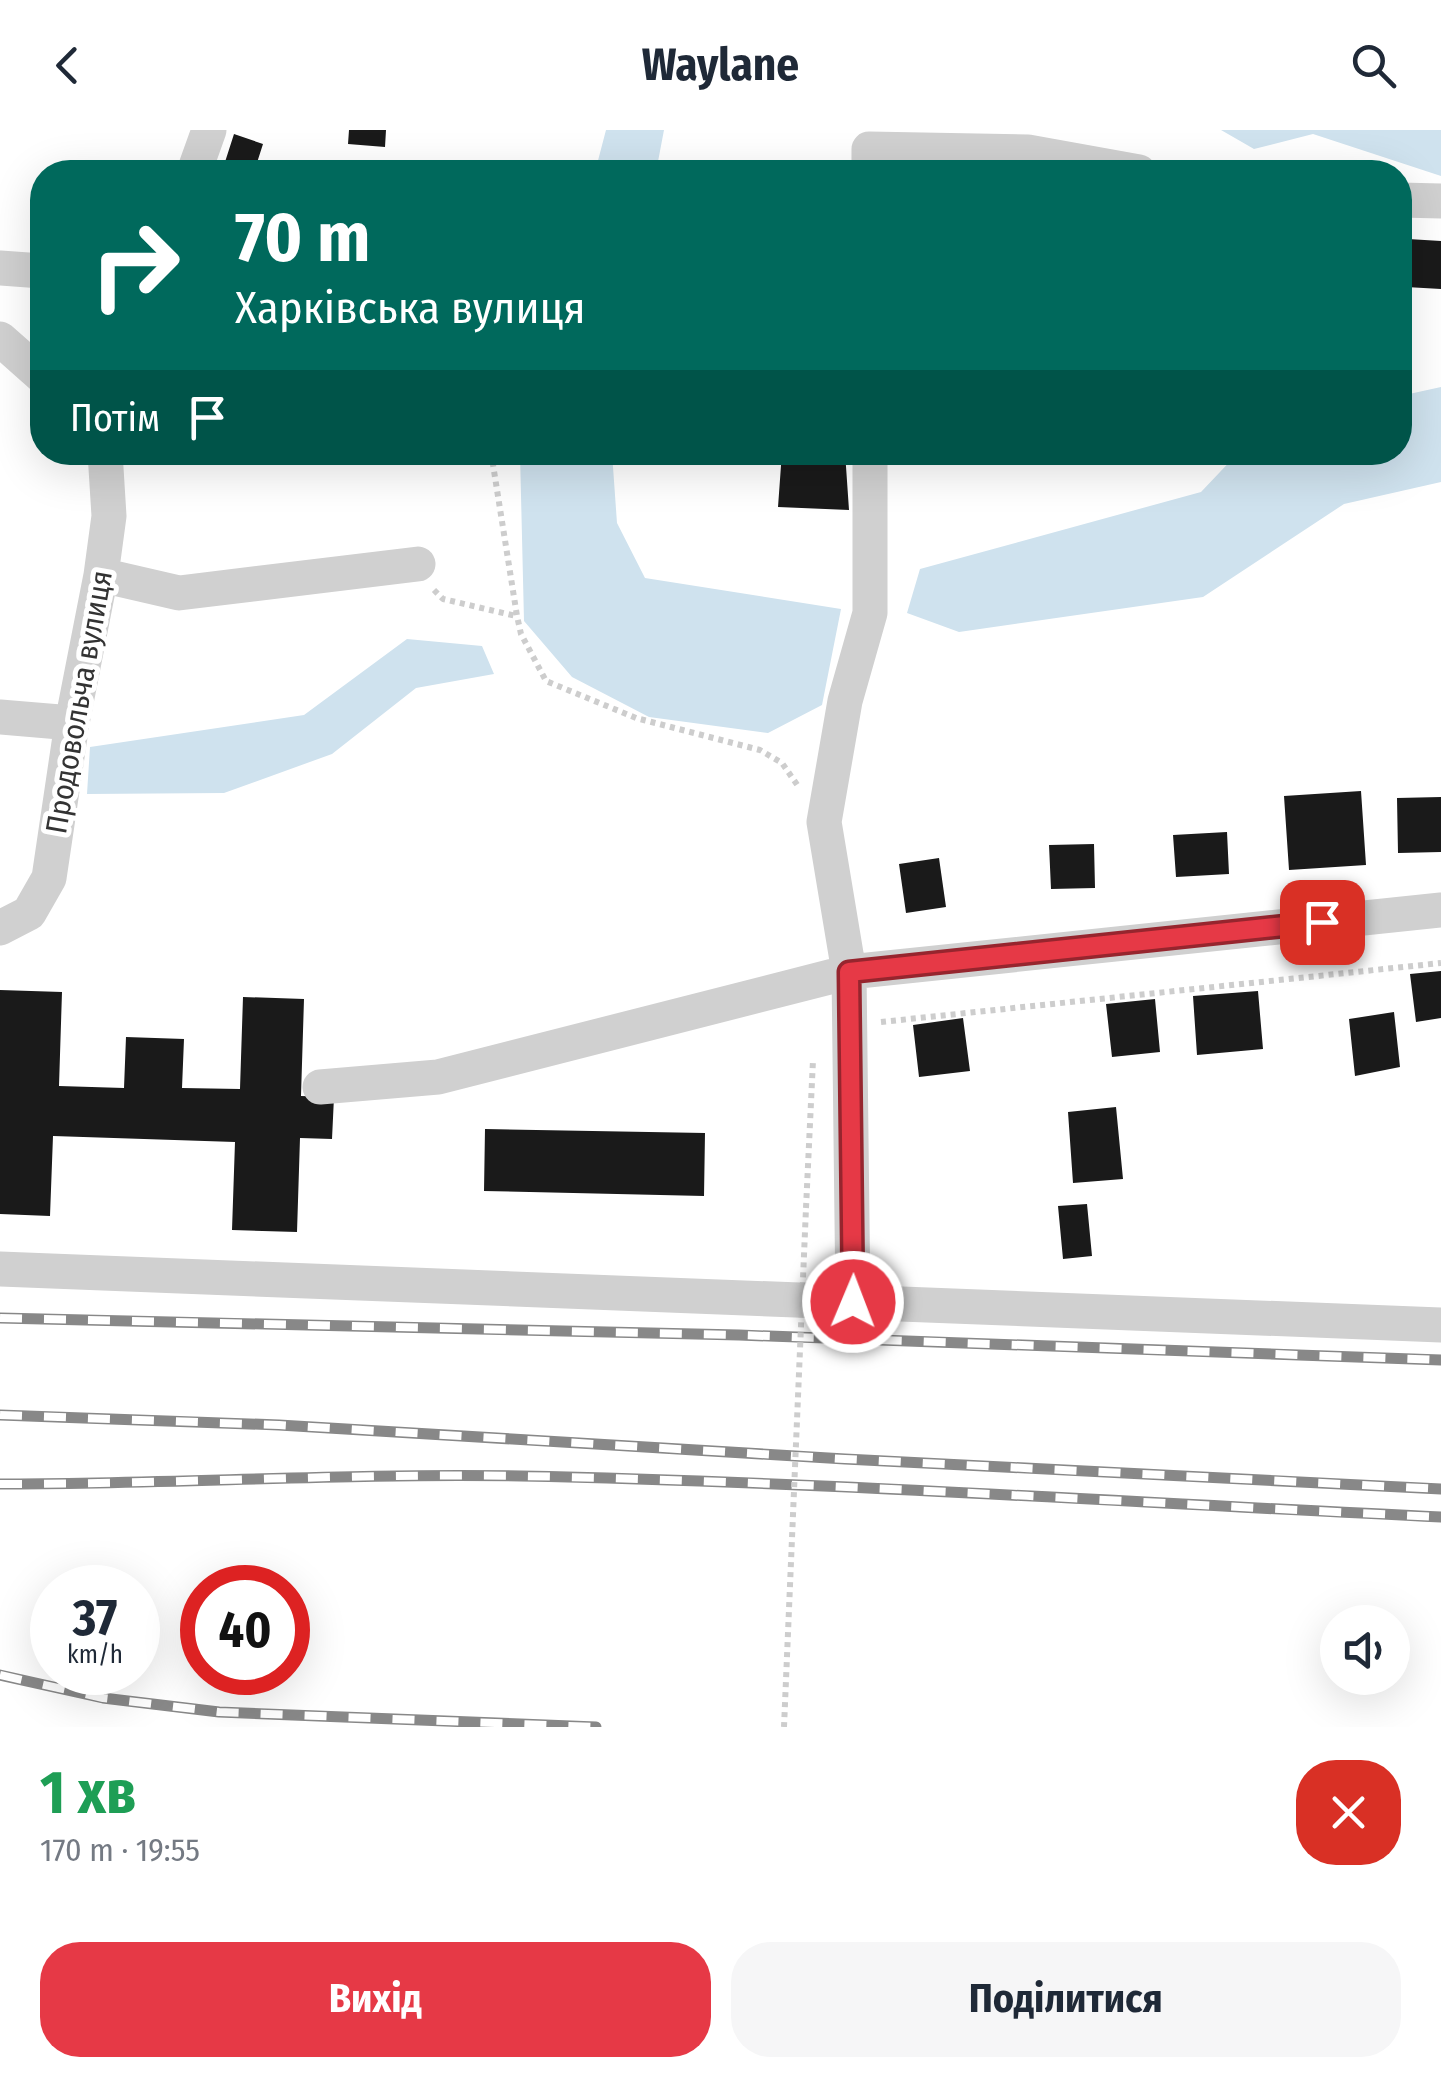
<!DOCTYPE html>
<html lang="uk">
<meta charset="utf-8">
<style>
body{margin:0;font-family:"Fira Sans Condensed",sans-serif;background:#f6f6f7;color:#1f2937;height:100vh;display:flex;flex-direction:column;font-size:38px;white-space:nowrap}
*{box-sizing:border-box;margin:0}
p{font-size:32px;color:#747a83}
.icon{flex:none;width:55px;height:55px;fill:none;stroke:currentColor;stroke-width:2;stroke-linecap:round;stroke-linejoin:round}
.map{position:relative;height:1597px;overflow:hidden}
.panel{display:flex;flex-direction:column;background:#fff;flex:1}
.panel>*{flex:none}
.guide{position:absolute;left:30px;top:30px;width:1382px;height:305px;border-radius:40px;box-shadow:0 10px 40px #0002;background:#00695c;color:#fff;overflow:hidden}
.fabs{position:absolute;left:1320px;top:1475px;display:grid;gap:20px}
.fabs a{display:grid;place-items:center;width:90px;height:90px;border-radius:50%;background:#fff;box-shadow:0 10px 40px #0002;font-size:50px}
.speed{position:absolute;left:30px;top:1435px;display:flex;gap:20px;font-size:50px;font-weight:700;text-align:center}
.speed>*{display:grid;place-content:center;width:130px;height:130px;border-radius:50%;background:#fff;box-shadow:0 10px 40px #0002;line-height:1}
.speed small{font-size:25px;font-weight:400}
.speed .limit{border:15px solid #d22;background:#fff;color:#111}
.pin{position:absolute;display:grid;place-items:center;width:85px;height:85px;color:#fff;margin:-42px;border-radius:20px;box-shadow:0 5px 15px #0006}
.me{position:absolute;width:110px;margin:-55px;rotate:1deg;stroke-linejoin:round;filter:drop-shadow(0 0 8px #0008)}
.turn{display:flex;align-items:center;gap:35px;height:210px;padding:0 40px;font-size:45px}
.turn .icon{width:130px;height:130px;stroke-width:2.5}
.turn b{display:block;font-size:70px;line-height:85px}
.then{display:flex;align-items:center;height:95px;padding:0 40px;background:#0003;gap:20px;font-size:38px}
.round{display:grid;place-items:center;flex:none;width:105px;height:105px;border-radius:40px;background:#f6f6f7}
.summary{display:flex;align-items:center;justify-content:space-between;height:170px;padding:0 40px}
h1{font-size:60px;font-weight:700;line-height:75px;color:#1e9e55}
.button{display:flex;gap:20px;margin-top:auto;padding:20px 40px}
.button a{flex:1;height:115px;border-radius:40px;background:#e63946;color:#fff;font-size:40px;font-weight:700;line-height:115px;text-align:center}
.button a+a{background:#f6f6f7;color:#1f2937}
header{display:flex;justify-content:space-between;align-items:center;height:130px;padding:0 40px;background:#fff;font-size:45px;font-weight:700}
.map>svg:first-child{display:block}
.water{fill:#cfe2ee}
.building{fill:#1a1a1a}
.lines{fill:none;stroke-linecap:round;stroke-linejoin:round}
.path{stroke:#cdcdcd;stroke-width:6;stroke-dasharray:5 5;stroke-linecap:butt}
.minor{stroke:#d0d0d0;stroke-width:35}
.rail-casing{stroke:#888;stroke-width:11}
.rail{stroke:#fff;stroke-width:8;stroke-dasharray:22;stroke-linecap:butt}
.path-bridge{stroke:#cdcdcd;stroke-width:6;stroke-dasharray:5 5;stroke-linecap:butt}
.route-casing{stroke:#96252e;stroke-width:25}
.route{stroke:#e63946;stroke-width:18}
.labels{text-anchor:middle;stroke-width:10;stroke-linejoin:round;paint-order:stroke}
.street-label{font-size:30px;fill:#333;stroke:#fff}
</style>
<header><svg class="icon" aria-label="back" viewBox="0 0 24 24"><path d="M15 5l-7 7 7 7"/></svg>Waylane<svg class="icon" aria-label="search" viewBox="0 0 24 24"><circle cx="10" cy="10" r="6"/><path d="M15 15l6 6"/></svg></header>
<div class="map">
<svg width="1441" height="1597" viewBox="0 0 1441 1597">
<rect width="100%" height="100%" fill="#fff"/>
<path class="water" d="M606,0h58l-8,42h-61z
M1221,0h220v46l-128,-42 -59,15z
M1441,257v95l-97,22 -141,93 -244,35 -52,-19 13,-44 281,-77 37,-39 162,-1v-56z
M520,323h92l5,70 28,55 196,31 -19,96 -54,28 -119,-16 -77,-40 -48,-56z
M407,509l75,7 12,28 -78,14 -84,66 -108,39 -137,1 3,-47 214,-32z"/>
<path class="building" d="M349,0h37l-1,17 -37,-3z
M234,4l29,10 -9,28 -29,-10z
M839,34l-1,8h-59l-1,-7z
M1408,109l33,2v48l-35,-2z
M782,322h63l4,58 -71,-3z
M1361,661l5,74 -77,5 -5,-74z
M1441,667v55l-43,1 -1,-55z
M1227,702l2,42 -53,3 -3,-42z
M1094,714l1,44 -44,1 -2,-44z
M939,728l7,49 -40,6 -7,-49z
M1441,841v47l-25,4 -6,-48z
M0,860l62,2 -3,94 65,2 2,-51 58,2 -2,49 58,1 3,-92 61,2 -3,97 33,1 -2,42 -32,-1 -3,94 -65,-2 3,-88 -182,-6 -3,80 -50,-2z
M1258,861l5,58 -66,6 -4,-59z
M1155,869l5,53 -48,5 -6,-53z
M1394,882l6,55 -45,9 -6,-57z
M963,888l7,53 -51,6 -6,-52z
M1116,977l7,72 -50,4 -5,-71z
M485,999l220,4 -1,63 -220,-5z
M1087,1074l5,52 -29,3 -5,-53z"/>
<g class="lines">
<path class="path" d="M491,322l26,164 4,18 25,47 90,37 124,32 22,13 16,23
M434,460l9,9 73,17
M881,892l560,-59
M806,1078l7,-148"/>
<path class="minor" d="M194,42l15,-42
M869,42v-23l159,3 111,20
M1400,70l41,1
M0,138l42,3
M0,209l42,37
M101,445l78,18 239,-29
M0,587l72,6
M0,798l29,-15 20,-35 23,-155 29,-148 8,-59 -4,-64
M320,957l118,-10 411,-105 592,-62
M0,1139l1441,56
M853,1172l-4,-330 -25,-150 21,-121 25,-88v-161"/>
<defs>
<path id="rail" d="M0,1188l739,17 702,25
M0,1285l279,10 566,34 596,30
M0,1354c174,0 347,-11 521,-8 306,6 614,27 920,41
M0,1545l103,23 116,14 377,15"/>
</defs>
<use href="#rail" class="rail-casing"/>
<use href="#rail" class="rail"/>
<path class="path-bridge" d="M784,1597l22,-519"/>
</g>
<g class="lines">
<defs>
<path id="route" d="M853,1172l-4,-330 473,-50"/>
</defs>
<use href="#route" class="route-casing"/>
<use href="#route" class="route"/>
</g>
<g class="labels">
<g class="street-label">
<text transform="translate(79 572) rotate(-80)" y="10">Продовольча вулиця</text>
</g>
</g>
</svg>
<div class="fabs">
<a><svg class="icon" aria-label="sound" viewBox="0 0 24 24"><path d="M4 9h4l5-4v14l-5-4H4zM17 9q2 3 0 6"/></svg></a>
</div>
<div class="speed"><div>37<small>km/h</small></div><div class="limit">40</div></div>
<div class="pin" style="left:1322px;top:792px;background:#d93025"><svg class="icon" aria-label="arrive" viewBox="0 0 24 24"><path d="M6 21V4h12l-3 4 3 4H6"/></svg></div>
<svg class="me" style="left:853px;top:1172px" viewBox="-20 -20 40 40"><circle r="17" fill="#e63946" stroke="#fff" stroke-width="3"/><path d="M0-11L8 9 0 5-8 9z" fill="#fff"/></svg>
<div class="guide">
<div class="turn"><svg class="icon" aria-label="right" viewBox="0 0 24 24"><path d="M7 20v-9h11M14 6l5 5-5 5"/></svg><div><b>70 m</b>Харківська вулиця</div></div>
<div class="then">Потім<svg class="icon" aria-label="arrive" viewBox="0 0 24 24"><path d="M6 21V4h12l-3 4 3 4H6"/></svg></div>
</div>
</div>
<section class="panel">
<div class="summary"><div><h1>1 хв</h1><p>170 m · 19:55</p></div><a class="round" style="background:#d93025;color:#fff"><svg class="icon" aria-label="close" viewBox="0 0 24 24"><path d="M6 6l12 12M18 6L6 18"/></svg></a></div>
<div class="button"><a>Вихід</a><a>Поділитися</a></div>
</section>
